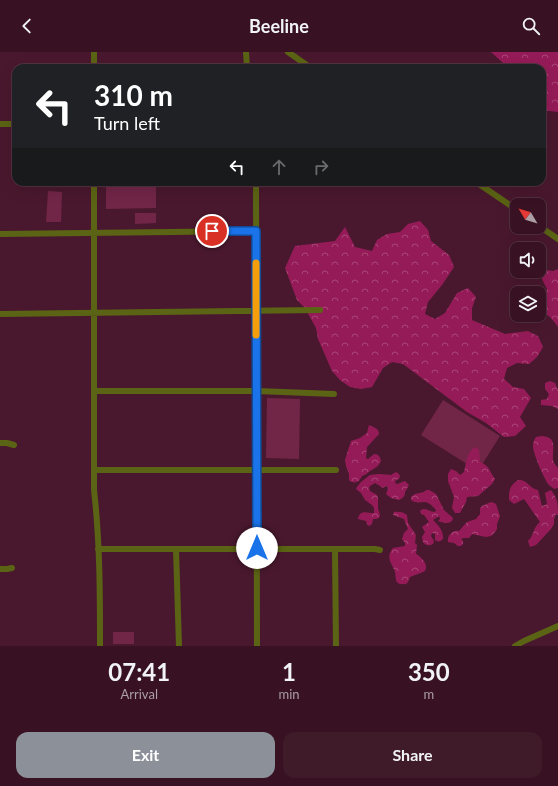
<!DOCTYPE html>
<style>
body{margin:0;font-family:Lato,sans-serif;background:#3f1b2a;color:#f1f3f6;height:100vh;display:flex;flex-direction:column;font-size:15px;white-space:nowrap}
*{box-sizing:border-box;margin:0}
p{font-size:13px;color:#ab9ea5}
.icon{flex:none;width:22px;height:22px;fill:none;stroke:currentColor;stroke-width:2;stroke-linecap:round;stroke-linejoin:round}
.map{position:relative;height:594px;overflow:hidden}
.details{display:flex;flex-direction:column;background:#381222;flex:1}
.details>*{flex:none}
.banner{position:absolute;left:12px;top:12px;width:534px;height:122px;border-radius:12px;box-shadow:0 4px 16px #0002,0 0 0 1px #523240;background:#202124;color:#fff;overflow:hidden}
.needle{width:26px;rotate:308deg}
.controls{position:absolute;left:510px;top:146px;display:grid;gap:8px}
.controls a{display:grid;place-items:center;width:36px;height:36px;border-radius:8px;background:#381222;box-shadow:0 4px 16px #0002,0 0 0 1px #523240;font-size:20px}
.pin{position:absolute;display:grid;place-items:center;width:34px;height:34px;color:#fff;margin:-17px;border:2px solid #fff;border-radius:50%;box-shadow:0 1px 4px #0007}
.me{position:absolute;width:44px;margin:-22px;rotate:0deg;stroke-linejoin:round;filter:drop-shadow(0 0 3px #0008)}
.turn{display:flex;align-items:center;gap:14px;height:84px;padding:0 16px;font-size:18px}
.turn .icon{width:52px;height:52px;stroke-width:2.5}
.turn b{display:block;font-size:28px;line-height:34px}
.lanes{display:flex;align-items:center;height:38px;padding:0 16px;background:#0003;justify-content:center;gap:20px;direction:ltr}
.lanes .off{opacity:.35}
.eta{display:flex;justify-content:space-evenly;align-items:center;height:68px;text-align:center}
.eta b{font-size:24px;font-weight:700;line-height:28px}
.primary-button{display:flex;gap:8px;margin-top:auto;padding:8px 16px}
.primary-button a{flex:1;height:46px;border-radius:12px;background:#8c9099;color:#fff;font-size:16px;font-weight:700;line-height:46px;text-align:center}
.primary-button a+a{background:#3f1b2a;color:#f1f3f6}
header{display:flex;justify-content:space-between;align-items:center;height:52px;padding:0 16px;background:#381222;font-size:18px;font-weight:700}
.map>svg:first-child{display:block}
.green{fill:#712647}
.forest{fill:url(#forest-crowns)}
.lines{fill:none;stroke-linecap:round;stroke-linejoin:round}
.street{stroke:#5b6414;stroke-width:6}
.route-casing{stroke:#114b97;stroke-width:10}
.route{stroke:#1a73e8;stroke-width:7}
.slow{stroke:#f59e0b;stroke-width:7}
</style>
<header><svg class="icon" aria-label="back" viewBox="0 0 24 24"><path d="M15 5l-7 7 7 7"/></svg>Beeline<svg class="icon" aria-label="search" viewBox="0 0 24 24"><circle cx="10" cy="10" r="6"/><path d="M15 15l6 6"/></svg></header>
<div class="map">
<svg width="558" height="594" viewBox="0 0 558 594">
<defs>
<pattern id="forest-crowns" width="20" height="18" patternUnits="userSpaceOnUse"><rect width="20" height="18" fill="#951b58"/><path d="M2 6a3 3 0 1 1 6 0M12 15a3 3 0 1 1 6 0" fill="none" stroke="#a94677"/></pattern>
</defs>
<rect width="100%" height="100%" fill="#4a182e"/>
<path class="green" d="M106,130h50v26l-50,1z
M48,139l14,1 -1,30h-15z
M135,161h21v10l-21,1z
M267,346l33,1 -1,60 -33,-1z
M443,348l57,36 -22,35 -57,-36z
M113,580h21v12h-21z"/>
<path class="forest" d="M491,0h67v60l-16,-2v-42h-35l-5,-6z
M420,169l8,9 3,11 18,14 5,12 -12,18 -14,17 -3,12 10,5 10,-6 12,-20 11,-5 8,9 -4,11v12l33,14 23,-3 10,5 5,11 -6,10 -8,7 -12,-1 -10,5 -3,11 9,8 11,2 7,9 -11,19 6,9 -11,10 -11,1 -18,-14 -19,-11 -64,-48 -11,-2 -9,6 -11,19 -11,2 -11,-2 -10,-7 -8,-9 -14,-32 -2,-11 -11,-20 -8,-8 -12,-32 10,-22 40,-5 10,-14 10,20 17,4 5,-11 10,-6 13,-2 8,-8z
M558,217v58c-5,-7 -10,-14 -19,-15v-11l6,-6 2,-6 -5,-10 1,-6 4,-3 6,1z
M550,329l5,2 3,7v19l-6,-3 -11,-1v-5l6,-1 2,-5 -4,-5v-6z
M369,373c5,3 10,3 10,9l-12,13 -1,11 2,1 6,-5c5,0 6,3 7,7 -3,6 -6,7 -11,10 -3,2 -4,4 -8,5l-3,5c-4,2 -7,2 -10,-1v-6l-3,-8 -1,-6 6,-19 9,-3 7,-5z
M542,384c16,1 10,13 11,24 1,4 3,5 5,8 0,4 0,15 0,20l-4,1c-1,-1 -4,-3 -5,-4 -5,-6 -16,-32 -16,-39 0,-3 1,-6 3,-9z
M475,395l4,3 1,12c10,4 9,9 15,17l-3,5 -14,12 -11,1 -1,5 -6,11h-5l-3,-5 2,-11 -6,-16v-7l3,-5 5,2 4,4 4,-3c2,-9 3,-20 11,-25z
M396,420l3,2 1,2 -1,3 -3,1 -1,3 2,1 8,-3 4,4 -1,2 -3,5c0,4 -2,6 -6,8l-8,-2 -5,-4 2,-5 -1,-3 -5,2 -2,-2 -5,-3 -5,3 -1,2 1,3 7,4 1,3v11l2,6 -1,3 -3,1h-3l-1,5 -3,2 -2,-2 -1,-3 -8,-2c2,-11 11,-5 16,-6v-5l-2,-3 -7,-5 -4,-7 -5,-4 1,-2 4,-5 9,-7 9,-1 12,1z
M518,428c11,0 10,8 20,10l4,16 5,-2 -2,-11 6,-3c7,9 7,14 7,25l-2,-1 -2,5v5l-3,5 -15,16 -6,2 -2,-6c7,-7 4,-12 12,-19l-16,-23 -10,5 -5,-4c0,-9 0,-14 9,-20z
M426,438h3l7,4 8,16 9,8c-1,7 -9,5 -15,3l2,-2 -1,-3 -6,4c5,5 11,11 10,19 -3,3 -5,3 -8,1v-6l-3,-1 -1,3 3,5 -1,3c-4,2 -7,2 -10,-2l-1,-5 3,-5 -3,-5 7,-5 -5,-7 -3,-1 -1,-3c5,-5 9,1 15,1l1,-2c-12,-15 -15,-3 -25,-10v-3l4,-3 9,-2z
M491,450l3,1 2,1 4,12 -3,8v5l-2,3 -4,4 -5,1 -14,-3 -3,4h-5l-3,1 2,2v3l-2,2h-3l-4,-3 -6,-1c-1,-7 5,-12 11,-11l8,-9 9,-3 4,-5v-6l2,-2z
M394,460c4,-1 10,0 13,3l1,8 8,12 -1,8 2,2 -1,9c2,1 4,2 5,4 4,3 8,11 2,14 -4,2 -9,3 -13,5l-2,5 -2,2c-3,0 -7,1 -9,-2 -2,-3 -1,-7 -2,-10 -3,-9 -10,-14 -2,-24l12,-2v-3l-3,-4 2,-6 4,-4 -4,-10 -11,-4z"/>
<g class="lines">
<path class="street" d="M94,0v16
M246,0l1,16
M288,0l23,16
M0,72h16
M94,130v308c6,52 6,104 6,156
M256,130l1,464
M476,130l41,28
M539,174l19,13
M0,182l256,-3
M0,262l320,-4
M94,339h163l77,3
M0,391h7l7,2
M94,418h242
M98,497h277l5,1
M176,497l3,97
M335,497l1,97
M0,517h7l5,-1
M515,594l9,-5 34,-15"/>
</g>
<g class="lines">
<defs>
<path id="route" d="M212,179h44l1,317"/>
</defs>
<use href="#route" class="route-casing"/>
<use href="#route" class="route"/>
<path class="slow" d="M256,211v72"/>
</g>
</svg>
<div class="controls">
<a><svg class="needle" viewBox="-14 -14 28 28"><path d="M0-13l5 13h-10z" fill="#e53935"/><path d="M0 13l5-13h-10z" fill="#ab9ea5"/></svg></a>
<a><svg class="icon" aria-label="sound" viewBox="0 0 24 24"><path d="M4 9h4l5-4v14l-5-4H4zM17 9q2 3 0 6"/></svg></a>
<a><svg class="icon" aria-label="layers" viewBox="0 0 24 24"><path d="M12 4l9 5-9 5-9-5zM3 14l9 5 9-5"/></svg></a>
</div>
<div class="pin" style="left:212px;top:179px;background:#d93025"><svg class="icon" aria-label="arrive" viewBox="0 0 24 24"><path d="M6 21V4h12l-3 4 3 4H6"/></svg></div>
<svg class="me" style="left:257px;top:496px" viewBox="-20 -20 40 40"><circle r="19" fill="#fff"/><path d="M0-13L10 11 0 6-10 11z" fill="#1a73e8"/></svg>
<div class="banner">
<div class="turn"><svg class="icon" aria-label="left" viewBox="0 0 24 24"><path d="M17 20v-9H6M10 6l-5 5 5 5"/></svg><div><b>310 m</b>Turn left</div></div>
<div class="lanes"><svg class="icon" aria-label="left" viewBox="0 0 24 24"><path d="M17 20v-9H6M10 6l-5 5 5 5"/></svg><svg class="icon off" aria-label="ahead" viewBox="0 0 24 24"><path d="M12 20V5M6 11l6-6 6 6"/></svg><svg class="icon off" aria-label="right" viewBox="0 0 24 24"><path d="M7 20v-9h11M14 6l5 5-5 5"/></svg></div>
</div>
</div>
<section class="details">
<div class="eta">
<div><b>07:41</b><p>Arrival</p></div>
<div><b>1</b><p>min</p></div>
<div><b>350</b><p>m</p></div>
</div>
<div class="primary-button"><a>Exit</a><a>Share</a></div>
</section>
